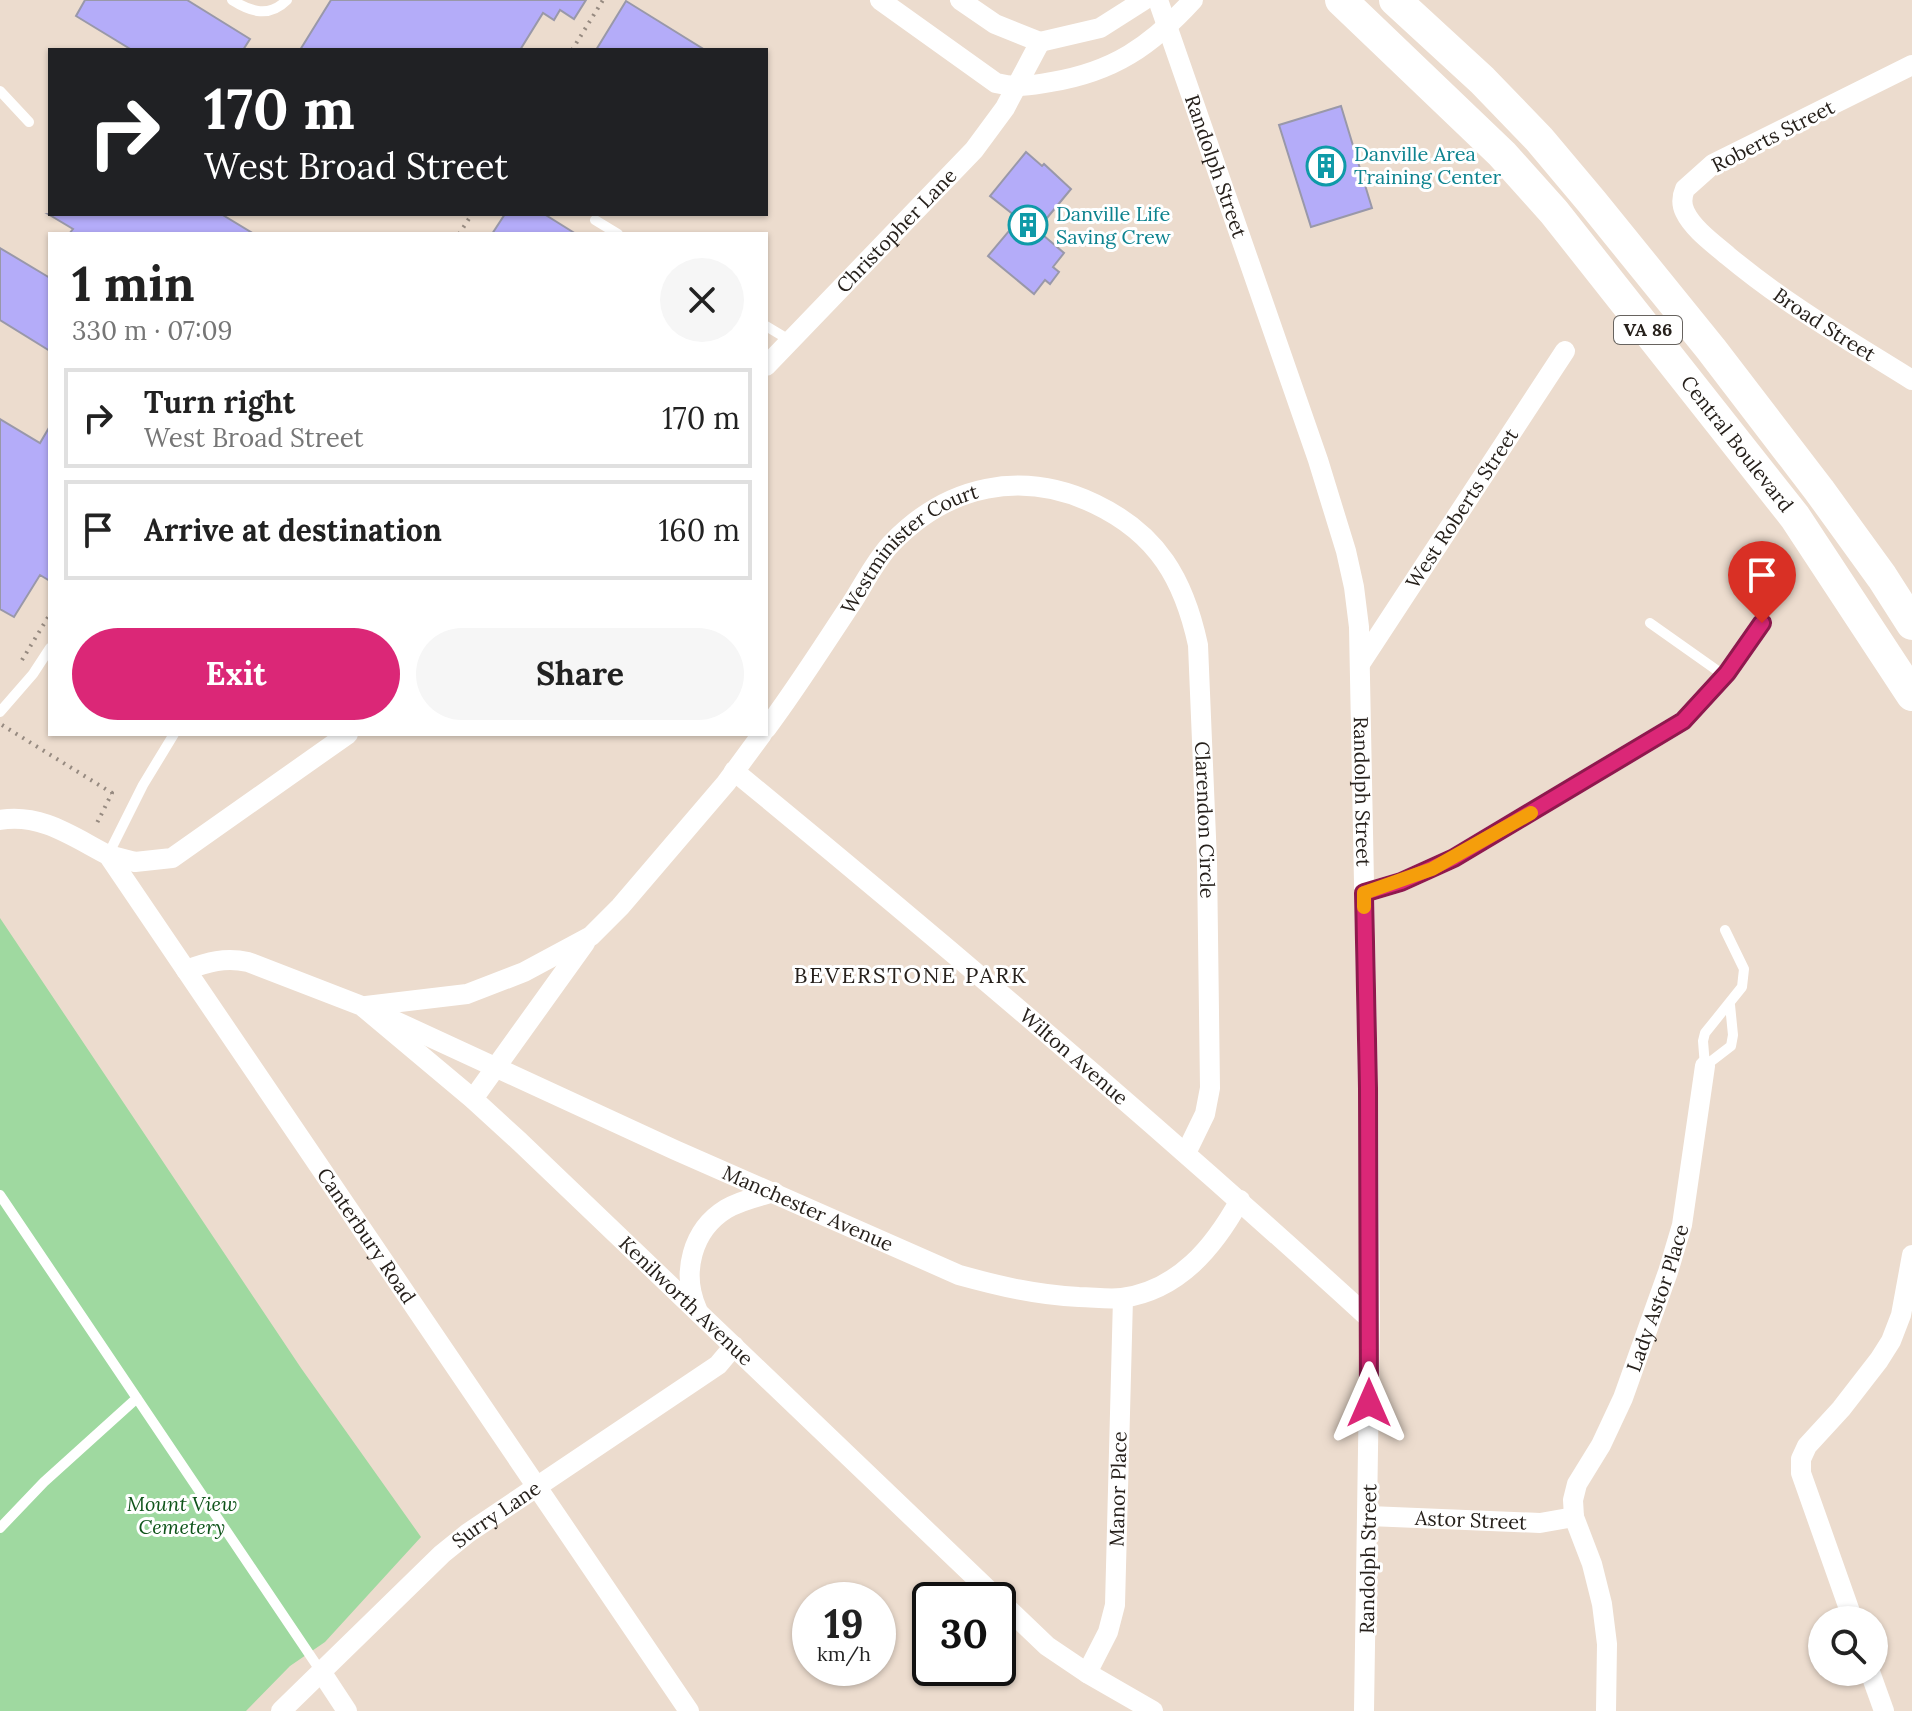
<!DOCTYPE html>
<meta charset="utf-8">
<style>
body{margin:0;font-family:Lora,serif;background:#f6f6f6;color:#222;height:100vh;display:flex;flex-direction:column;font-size:30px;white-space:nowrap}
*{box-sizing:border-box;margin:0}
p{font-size:26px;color:#767676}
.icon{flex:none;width:44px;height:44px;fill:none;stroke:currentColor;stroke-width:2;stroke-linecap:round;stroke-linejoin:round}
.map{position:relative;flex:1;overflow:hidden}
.panel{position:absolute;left:48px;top:232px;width:720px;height:504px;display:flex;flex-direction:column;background:#fff;border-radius:0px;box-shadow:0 2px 6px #0004}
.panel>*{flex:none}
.banner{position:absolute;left:48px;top:48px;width:720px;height:168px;border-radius:0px;box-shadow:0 2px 6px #0004;background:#202124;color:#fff;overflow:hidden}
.tools{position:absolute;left:1808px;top:1606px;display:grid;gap:16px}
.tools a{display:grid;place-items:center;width:80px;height:80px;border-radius:50%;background:#fff;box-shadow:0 2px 6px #0004;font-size:40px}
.speed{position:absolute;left:792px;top:1582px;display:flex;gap:16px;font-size:40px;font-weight:700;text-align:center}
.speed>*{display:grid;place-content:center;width:104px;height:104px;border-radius:50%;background:#fff;box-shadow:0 2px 6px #0004;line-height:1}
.speed small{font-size:20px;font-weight:400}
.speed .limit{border:4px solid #111;border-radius:12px;background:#fff;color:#111}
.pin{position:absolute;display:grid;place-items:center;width:68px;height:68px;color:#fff;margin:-82px -34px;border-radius:50% 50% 50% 0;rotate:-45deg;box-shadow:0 0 8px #0007}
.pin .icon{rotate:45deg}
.me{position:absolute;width:88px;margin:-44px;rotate:0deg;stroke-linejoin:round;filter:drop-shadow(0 0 6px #0008)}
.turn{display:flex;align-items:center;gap:28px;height:168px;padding:0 24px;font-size:36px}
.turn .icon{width:104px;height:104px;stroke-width:2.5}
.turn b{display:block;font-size:56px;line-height:68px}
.round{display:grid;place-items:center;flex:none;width:84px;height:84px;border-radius:42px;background:#f6f6f6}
.head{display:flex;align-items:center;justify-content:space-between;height:136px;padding:0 24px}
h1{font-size:48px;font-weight:700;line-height:60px}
.cta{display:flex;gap:16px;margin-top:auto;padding:16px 24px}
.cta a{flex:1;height:92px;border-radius:48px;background:#db2777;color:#fff;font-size:32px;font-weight:700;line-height:92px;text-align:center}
.cta a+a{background:#f6f6f6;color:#222}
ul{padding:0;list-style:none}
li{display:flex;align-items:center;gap:24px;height:100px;margin:0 16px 12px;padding:0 8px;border:4px solid #e0e0e0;border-radius:0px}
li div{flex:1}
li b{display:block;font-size:30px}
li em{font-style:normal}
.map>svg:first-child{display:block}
.green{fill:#9fd9a0}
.building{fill:#b4acf9;stroke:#9998a9;stroke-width:2}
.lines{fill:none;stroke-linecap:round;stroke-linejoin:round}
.path{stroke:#968a80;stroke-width:4;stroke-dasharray:2 6;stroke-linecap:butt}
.lane{stroke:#fff;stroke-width:10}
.street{stroke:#fff;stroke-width:20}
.primary{stroke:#fff;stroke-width:32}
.route-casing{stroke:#8e194d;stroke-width:20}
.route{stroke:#db2777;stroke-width:14}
.slow{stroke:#f59e0b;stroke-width:14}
.labels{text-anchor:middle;stroke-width:6;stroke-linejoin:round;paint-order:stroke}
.shield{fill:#fff;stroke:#67635f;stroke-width:2}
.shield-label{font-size:18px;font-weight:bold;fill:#26201b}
.street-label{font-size:20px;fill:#26201b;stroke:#fff}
.culture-label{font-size:20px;fill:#0d838f;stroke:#fff;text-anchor:start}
.park-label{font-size:20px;font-style:italic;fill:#0f541a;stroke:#fff}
.neighbourhood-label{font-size:22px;letter-spacing:2px;fill:#26201b;stroke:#fff}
</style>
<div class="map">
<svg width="1912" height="1711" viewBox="0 0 1912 1711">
<rect width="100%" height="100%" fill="#ecdcce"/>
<path class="green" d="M0,918l301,450 120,169 -96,105 -35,24 -44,45h-246z"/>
<path class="building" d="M85,0h102l63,39 -7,11h-111l-56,-34z
M331,0h255l-12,19 -14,-9 -6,10 -11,-7 -23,37h-220z
M626,1l79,49h-109z
M1341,106l31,102 -61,19 -32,-102z
M1026,152l16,14 2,-2 27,25 -34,41 27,23 -11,14 6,5 -9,12 -5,-4 -11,14 -46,-38 31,-37 -29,-23z
M48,214h173l33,20h-185l4,-5z
M505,214h39l32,20h-84z
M0,248l50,30v73l-50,-31z
M0,419l40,24 10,-17v155l-10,-6 -26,42 -14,-8z"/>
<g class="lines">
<path class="path" d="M572,50l31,-50
M459,234l13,-20
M22,660l28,-46
M2,725l110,68 -15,30"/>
<path class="lane" d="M232,0c19,12 37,18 55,0
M0,91l29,31
M595,220l23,14
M766,326l25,15
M1650,623l75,53
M0,712l33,-38 17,-26
M108,855l35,-70 31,-51
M1725,930l19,39 -2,18 -37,46 -2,8 2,25 26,-20 2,-11 -3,-30
M0,1195l322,478
M0,1528l44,-46 93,-84"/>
<g class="street">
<path d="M880,0l116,83c20,5 34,3 55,-1 62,-10 100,-36 142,-82"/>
<path d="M960,0l35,24 45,18"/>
<path id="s1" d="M1158,0l160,460 28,91 8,36 5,40 9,461 2,231 -6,392"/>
<path d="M1040,42l60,-14 44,-28"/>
<path id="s2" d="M1912,65l-199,99 -28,25c-3,7 -4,15 0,23 8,17 29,32 43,44 59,49 120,84 184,124"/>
<path id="s3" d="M766,366l208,-216 31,-42 35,-66"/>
<path id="s4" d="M1360,664l205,-313"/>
<path id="s5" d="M766,729c30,-40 57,-83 85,-125 13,-20 24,-43 40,-60 56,-59 131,-75 204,-40 63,30 89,76 103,141l9,216 3,227 -5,26 -19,39"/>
<path id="s6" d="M734,771c217,178 429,359 636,548"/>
<path id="s7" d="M0,820c41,-7 73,17 108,35l581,856"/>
<path d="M108,855l27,7 37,-4 176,-124"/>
<path d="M1364,893l37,-11 53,-24 229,-137 44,-48 35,-50"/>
<path id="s8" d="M186,970c22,-8 39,-13 62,-8l114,44 111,93 47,43 527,504 40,27 66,38"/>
<path d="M366,1006l101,-12 57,-22 67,-36 29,-29 106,-124 36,-49"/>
<path id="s9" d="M380,1014l295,136 284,125c40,11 78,20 120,22 14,0 29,3 43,1 57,-8 92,-51 118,-98"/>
<path d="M473,1099l112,-156"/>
<path d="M697,1309c-16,-36 -5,-79 29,-100 15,-9 31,-12 48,-17"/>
<path id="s10" d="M1369,1516l171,7 34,-6"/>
<path d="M1853,1620l-52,-147v-14l6,-13 34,-37 38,-49 12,-19 10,-26 11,-60"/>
<path d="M1870,1672l14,39"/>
<path d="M322,1673l25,38"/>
<path id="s11" d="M1087,1673l21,-41 7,-27 8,-307"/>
<path id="s12" d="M281,1711l161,-157 26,-21 250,-168 16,-19"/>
<path id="s13" d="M1606,1711l1,-67 -5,-40 -10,-40 -18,-47 -1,-17 4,-16 24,-39 22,-47 45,-126 14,-47 23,-159"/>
</g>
<g class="primary">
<path id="s14" d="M1341,0l161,154 52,58 241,305 117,178"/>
<path d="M1395,0l87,80 57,59 53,63 119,147 108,141 63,87 30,47"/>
</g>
</g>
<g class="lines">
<defs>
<path id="route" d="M1369,1403l-1,-315 -4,-195 37,-11 53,-24 229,-137 44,-48 35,-50"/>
</defs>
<use href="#route" class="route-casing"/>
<use href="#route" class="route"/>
<path class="slow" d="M1364,907v-14l68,-24 99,-56"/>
</g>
<defs>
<symbol id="building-ring" viewBox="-11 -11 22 22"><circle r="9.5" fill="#fff" stroke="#0f9aa8" stroke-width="1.5"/><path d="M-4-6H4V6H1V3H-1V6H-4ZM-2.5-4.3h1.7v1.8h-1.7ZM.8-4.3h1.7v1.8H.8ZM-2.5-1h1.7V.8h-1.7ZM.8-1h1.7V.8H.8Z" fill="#0f9aa8"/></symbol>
</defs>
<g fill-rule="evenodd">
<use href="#building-ring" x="1304" y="144" width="44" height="44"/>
<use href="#building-ring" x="1006" y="203" width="44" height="44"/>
</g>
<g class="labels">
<rect class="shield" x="1614" y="316" width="68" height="28" rx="6"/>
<g class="shield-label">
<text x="1648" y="336">VA 86</text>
</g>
<g class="street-label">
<text transform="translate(1773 136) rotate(-27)" y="7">Roberts Street</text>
<text dy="7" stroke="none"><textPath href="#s1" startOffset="176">Randolph Street</textPath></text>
<text dy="7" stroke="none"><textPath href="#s3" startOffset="188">Christopher Lane</textPath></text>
<text dy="7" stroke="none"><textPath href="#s2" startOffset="464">Broad Street</textPath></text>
<text dy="7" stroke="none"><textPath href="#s14" startOffset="596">Central Boulevard</textPath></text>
<text dy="7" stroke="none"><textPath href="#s4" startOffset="186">West Roberts Street</textPath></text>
<text dy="7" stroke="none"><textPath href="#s5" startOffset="234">Westminister Court</textPath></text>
<text dy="7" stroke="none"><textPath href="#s1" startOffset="824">Randolph Street</textPath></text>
<text dy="7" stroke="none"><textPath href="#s5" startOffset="804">Clarendon Circle</textPath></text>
<text dy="7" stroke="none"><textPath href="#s6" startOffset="444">Wilton Avenue</textPath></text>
<text dy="7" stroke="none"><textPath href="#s9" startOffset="470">Manchester Avenue</textPath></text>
<text dy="7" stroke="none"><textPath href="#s7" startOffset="576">Canterbury Road</textPath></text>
<text dy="7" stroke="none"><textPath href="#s13" startOffset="436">Lady Astor Place</textPath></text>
<text dy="7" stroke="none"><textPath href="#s8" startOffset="624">Kenilworth Avenue</textPath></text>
<text dy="7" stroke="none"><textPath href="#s11" startOffset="190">Manor Place</textPath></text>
<text dy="7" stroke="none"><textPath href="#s12" startOffset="292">Surry Lane</textPath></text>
<text dy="7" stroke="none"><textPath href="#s10" startOffset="102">Astor Street</textPath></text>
<text transform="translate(1368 1559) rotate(-89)" y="7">Randolph Street</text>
</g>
<g class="culture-label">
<text x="1354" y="161">Danville Area<tspan x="1354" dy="23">Training Center</tspan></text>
<text x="1056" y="221">Danville Life<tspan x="1056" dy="23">Saving Crew</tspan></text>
</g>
<g class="park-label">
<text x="182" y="1511">Mount View<tspan x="182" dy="23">Cemetery</tspan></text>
</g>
<g class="neighbourhood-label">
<text x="911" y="983">BEVERSTONE PARK</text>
</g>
</g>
</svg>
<div class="tools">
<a><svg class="icon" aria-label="search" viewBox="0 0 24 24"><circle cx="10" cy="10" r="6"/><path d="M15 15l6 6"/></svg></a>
</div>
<div class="speed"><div>19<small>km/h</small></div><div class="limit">30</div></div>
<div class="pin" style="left:1762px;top:623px;background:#d93025"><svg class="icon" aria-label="arrive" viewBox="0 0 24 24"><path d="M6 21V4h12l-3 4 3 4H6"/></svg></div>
<svg class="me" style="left:1369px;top:1403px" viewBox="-20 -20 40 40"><path d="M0-17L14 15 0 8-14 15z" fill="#db2777" stroke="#fff" stroke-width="4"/></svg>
<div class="banner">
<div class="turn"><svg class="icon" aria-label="right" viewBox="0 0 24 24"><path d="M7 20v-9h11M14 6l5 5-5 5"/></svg><div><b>170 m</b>West Broad Street</div></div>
</div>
<section class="panel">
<div class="head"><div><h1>1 min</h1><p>330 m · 07:09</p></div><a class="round"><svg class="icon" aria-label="close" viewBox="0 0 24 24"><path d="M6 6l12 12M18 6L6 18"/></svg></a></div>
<ul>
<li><svg class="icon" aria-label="right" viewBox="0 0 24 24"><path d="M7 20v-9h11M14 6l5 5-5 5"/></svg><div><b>Turn right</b><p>West Broad Street</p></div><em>170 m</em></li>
<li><svg class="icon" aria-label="arrive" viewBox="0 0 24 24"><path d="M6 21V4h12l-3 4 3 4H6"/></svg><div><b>Arrive at destination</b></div><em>160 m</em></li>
</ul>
<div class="cta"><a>Exit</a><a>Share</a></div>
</section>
</div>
